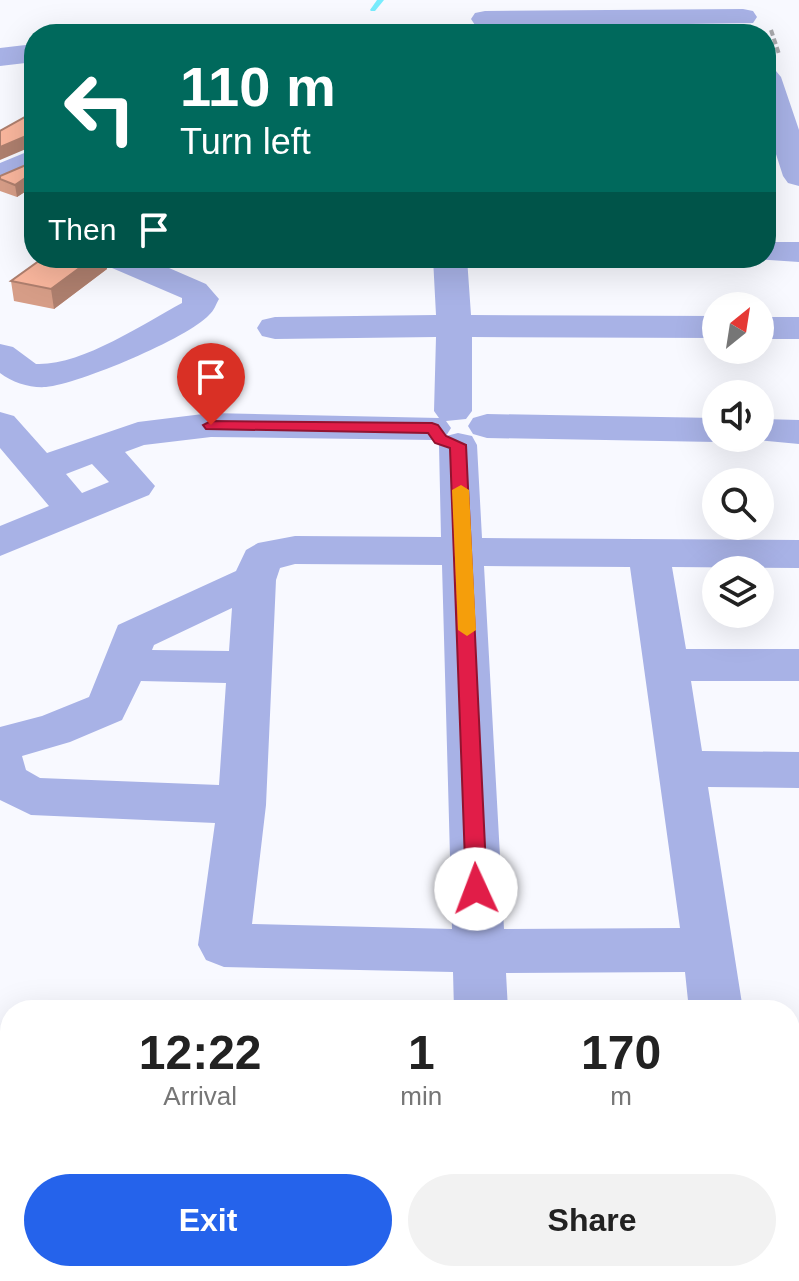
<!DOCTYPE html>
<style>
body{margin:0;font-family:Helvetica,sans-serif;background:#f2f2f2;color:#222;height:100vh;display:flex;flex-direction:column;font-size:30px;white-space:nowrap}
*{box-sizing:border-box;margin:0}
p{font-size:26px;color:#767676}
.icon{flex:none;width:44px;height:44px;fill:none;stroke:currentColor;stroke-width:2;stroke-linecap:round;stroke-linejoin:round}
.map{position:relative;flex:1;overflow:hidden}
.drawer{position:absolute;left:0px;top:1000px;width:800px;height:282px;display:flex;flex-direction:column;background:#fff;border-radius:32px 32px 0 0;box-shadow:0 8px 32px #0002}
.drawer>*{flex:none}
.banner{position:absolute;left:24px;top:24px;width:752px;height:244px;border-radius:32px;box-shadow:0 8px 32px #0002;background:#00695c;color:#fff;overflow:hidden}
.needle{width:52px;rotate:30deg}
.controls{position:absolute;left:702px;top:292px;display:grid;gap:16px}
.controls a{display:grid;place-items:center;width:72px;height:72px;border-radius:50%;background:#fff;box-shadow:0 8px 32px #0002;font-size:40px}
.pin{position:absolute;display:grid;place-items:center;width:68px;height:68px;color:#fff;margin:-82px -34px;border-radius:50% 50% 50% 0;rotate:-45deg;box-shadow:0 0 8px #0007}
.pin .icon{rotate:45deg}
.me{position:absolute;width:88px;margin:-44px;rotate:358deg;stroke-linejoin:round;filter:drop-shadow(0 0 6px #0008)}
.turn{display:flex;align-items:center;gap:28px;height:168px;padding:0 24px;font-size:36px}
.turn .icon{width:104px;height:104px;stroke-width:2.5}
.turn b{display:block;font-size:56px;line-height:68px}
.then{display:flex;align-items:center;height:76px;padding:0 24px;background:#0003;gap:16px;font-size:30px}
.eta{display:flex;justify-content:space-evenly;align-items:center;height:136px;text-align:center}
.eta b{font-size:48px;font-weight:700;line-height:56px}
.button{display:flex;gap:16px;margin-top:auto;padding:16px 24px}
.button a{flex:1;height:92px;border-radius:48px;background:#2563eb;color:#fff;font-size:32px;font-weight:700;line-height:92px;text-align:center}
.button a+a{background:#f2f2f2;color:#222}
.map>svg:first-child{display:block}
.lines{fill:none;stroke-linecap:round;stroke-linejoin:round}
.stream{fill:#78ecfd;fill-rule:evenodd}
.path{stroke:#a6a7ab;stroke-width:4;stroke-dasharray:6 3;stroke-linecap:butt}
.minor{fill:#a8b2e6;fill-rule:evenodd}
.wall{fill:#d69d87}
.shaded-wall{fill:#ae7f6e}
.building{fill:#f9b69d;stroke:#ae7f6e;stroke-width:2}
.route{fill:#e11d48;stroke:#92132f;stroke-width:2}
.slow{fill:#f59e0b}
</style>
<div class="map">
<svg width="799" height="1281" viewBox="0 0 799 1281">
<rect width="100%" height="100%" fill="#f8f9ff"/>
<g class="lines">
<path class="stream" d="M377,0h7l-9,11h-4l-1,-1z"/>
<path class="path" d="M771,30l8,24"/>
<path class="minor" d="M743,9l10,2 4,6 -4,6 -268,4 -10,-2 -4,-6 4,-6 10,-2z
M34,44v18l-34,4v-18z
M766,68l10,3 5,6 18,53v56l-11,-3 -5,-7 -17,-53z
M34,149v22l-34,15v-23z
M766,242h33v20l-45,-3 12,-1z
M100,258h46l60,26 13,15c-3,5 -5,12 -10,16 -21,23 -130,69 -163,72 -16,1 -33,-4 -46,-14v-29l13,3 23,17c45,2 107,-40 146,-61v-5l-77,-33z
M433,258h34l4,57 245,1v22l-244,-1v74l-6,8 -20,2 5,7 -5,8 12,-3 14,3 5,9 5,93 317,2v28l-127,-1 14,82h113v32h-108l11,70 97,1v36l-91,-1 35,223h-54l-4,-38 -179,1 2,37h-54l-1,-38 -229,-5 -18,-7 -8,-15 17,-122 -184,-8 -31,-15v-73l42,-11 47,-19 29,-72 118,-54 10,-21 12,-7 37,-7 146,1 -2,-92 5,-8 -12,3 -221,-3 -67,8 -19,7 30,34 -6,9 -149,61v-30l49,-20 -49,-58v-36l14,4 33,37 91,-31 73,-9 228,5 -5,-7 2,-74 -161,2 -13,-3 -5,-8 5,-8 13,-3 161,-2zM92,464l17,18 -27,11 -16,-19zM295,564l147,1 10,364 -200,-5 14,-119 10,-225 4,-12zM484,566l146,1 50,361 -176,1zM232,608l-3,43 -77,-1 2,-5zM141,681l85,2 -7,102 -179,-7 -14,-8 -4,-14 48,-14 52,-22z
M760,317h39v22h-39z
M487,414l229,4v20h14l-14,4 -229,-4 -14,-4 -5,-8 5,-8z
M760,419l39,1v24l-53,-5 14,-1z
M443,1272h112l1,9h-112z"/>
</g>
<path class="wall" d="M34,150v36l-17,11 -17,-6v-15l33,-14z
M43,258h62l2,11 -53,40 -40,-8 -3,-20z"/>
<path class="shaded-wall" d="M31,134l2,12 -33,14v-13z
M34,172v14l-17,11 -2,-12z
M93,258h12l2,11 -53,40 -3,-20z"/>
<path class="building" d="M122,30l1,4h-32v-1z
M34,112v24l-3,-2 -31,13v-16z
M34,150v22l-19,13 -15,-6v-3l33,-14z
M43,258h50l-42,31 -40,-8z"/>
<path class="route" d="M211,421l221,2 6,2 8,11 20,9 21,444 -3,6 -8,2 -7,-2 -3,-6 -16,-441 -15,-5 -7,-10 -222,-4 -3,-4z"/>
<path class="slow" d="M461,485l8,5 7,140 -9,6 -9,-6 -6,-140z"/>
</svg>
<div class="controls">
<a><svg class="needle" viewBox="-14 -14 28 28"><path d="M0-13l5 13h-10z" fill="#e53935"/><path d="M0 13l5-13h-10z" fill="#767676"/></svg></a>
<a><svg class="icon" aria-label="sound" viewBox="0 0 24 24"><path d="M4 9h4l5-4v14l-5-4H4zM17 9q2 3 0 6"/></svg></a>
<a><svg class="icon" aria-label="search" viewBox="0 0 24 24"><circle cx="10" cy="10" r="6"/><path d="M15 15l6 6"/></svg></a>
<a><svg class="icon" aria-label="layers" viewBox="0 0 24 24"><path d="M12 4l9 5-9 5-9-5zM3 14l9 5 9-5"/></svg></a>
</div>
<div class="pin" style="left:211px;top:425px;background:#d93025"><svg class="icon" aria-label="arrive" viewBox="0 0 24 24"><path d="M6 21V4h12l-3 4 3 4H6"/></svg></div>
<svg class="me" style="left:476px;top:889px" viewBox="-20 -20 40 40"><circle r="19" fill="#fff"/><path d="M0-13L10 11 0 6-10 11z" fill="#e11d48"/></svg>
<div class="banner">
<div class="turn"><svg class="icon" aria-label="left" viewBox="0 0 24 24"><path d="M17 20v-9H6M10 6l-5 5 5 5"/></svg><div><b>110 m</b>Turn left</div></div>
<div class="then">Then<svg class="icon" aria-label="arrive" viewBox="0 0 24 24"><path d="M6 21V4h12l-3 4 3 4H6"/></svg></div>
</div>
<section class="drawer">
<div class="eta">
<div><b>12:22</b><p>Arrival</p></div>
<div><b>1</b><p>min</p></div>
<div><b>170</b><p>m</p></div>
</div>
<div class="button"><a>Exit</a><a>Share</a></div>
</section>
</div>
